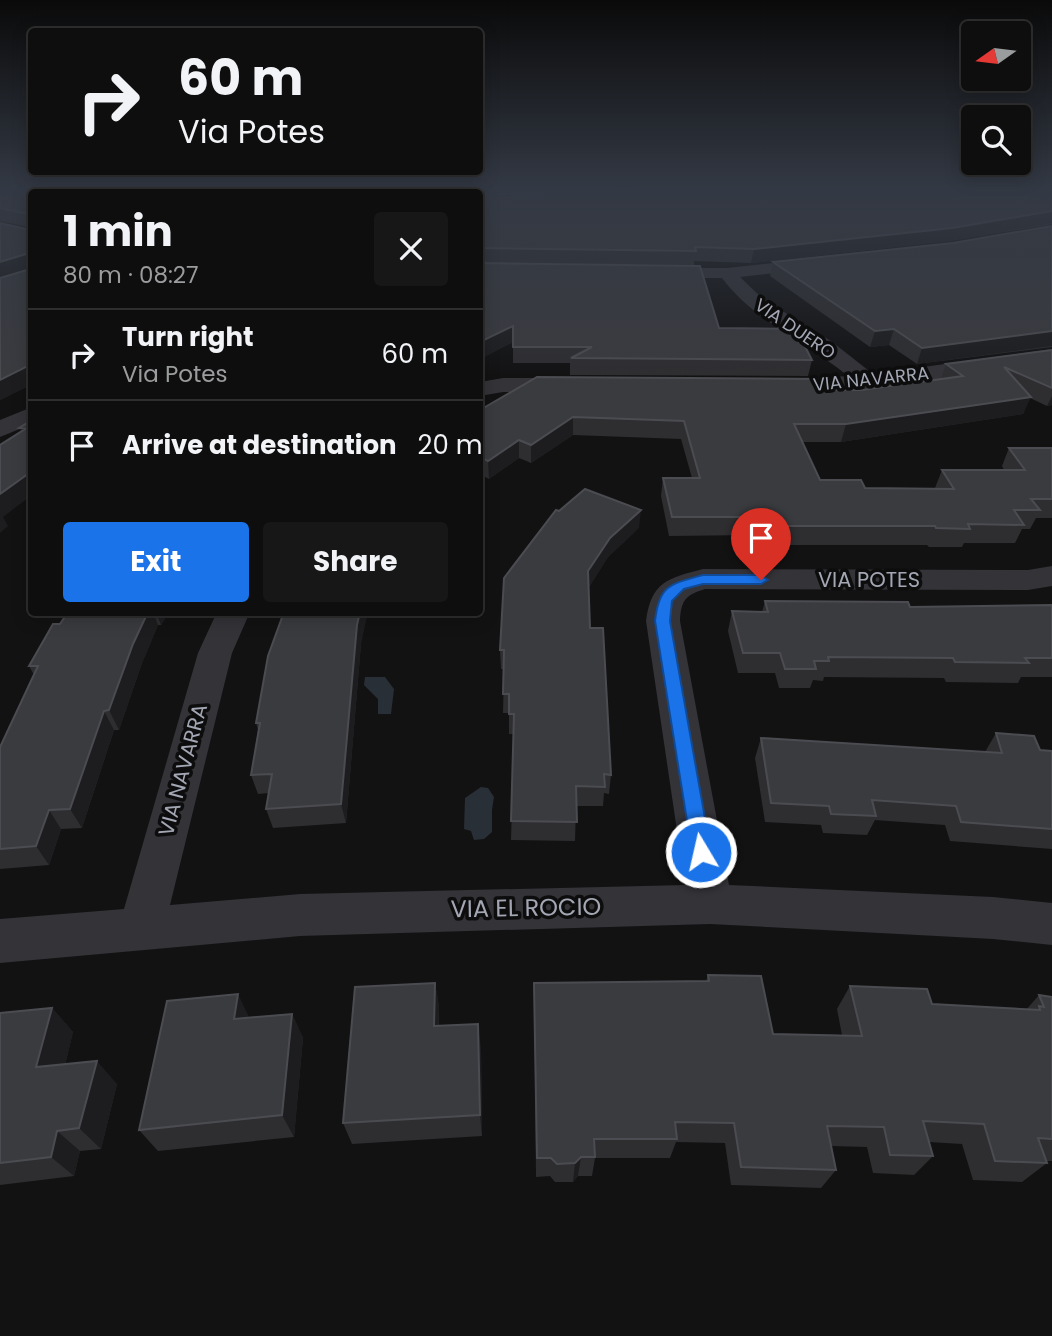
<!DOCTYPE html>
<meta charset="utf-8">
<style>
body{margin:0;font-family:Poppins,sans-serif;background:#171717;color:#f1f3f6;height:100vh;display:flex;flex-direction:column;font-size:26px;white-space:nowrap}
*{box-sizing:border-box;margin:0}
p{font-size:23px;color:#9b9c9e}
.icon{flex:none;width:38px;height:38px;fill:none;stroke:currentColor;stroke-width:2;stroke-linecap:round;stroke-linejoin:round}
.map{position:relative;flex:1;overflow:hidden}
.side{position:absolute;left:28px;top:189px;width:455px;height:427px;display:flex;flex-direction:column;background:#0e0e0e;border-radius:7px;box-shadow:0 4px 18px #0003,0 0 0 2px #2e2e2e}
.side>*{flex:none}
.hud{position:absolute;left:28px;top:28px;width:455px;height:147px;border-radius:7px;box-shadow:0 4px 18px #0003,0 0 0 2px #2e2e2e;background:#0e0e0e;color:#f1f3f6;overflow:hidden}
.needle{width:46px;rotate:256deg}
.fabs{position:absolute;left:961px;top:21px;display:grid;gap:14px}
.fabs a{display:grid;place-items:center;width:70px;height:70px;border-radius:7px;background:#0e0e0e;box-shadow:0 4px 18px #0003,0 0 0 2px #2e2e2e;font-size:35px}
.pin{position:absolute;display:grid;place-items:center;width:60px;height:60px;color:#fff;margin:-72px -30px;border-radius:50% 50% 50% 0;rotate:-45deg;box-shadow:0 0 7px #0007}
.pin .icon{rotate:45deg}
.me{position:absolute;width:77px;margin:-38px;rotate:351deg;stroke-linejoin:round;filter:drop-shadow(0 0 5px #0008)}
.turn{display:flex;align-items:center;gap:24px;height:147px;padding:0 35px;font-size:32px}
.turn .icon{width:91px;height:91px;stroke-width:2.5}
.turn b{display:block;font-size:49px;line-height:60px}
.round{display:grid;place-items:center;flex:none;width:74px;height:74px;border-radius:7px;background:#171717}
.headline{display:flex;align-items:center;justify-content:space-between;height:119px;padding:0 35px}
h1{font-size:42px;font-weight:700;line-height:52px}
.cta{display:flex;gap:14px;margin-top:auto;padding:14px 35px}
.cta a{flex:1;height:80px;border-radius:7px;background:#1a73e8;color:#fff;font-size:28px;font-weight:700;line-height:80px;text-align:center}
.cta a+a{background:#171717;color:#f1f3f6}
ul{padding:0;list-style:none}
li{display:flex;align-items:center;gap:21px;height:91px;padding:0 35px;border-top:2px solid #2e2e2e}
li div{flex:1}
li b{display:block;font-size:26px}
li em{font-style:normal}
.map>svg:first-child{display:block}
.water{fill:#292f36}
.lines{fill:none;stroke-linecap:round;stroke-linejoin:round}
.minor{fill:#333338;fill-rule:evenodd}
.wall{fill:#2e2e31}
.shaded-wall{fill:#1d1d1f}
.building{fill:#3a3b3f;stroke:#4b4c51;stroke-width:2}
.route{fill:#1a73e8;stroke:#114b97;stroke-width:2}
.labels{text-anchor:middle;stroke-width:7;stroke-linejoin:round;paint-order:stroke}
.far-street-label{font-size:18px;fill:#a3a7b3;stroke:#0d0d0e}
.street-label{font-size:21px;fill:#a3a7b3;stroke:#0d0d0e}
.near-street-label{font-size:24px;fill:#a3a7b3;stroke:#0d0d0e}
</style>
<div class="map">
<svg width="1052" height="1336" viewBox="0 0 1052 1336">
<rect width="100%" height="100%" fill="#121213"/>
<path class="water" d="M365,677h20l9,12 -3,25h-13v-15l-14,-14z
M481,787l7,1 6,9 -2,13v22l-8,7 -10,1 -3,-9 -7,-2 1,-31z"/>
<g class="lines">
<path class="minor" d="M819,258l9,5 -3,4 -85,10 23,22 68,42 42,33 179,-25v14l-170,24 -102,6 -8,-2 -4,-5 4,-5 76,-5c-41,-34 -94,-55 -126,-98h-68l-9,-5 9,-5h73z
M503,378h67l8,2 3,5 -3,5 -8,2h-67l-23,4v-14z
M32,407v17l-32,13v-17z
M1052,566v20l-24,4 -323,-1c-20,6 -24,12 -25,32l49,264 264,12 59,6v42l-59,-6 -283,-15 -410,12 -300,27v-44l124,-10 74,-256 19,-41h33l-18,41 -62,252 130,-11 385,-9 -39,-264c5,-39 22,-43 57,-52l325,1z"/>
</g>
<path class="wall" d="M0,190h663l-183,2v2l572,-4v34l-104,17 -197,22 -57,-2v4l-214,-2v-71h-448v192l-32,16v-122l26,-49 3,-2 -29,-6z
M1052,226v121l-135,17 -28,-19 -19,2 -100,-71 3,-14 180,-19z
M480,263l239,65 93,32 -4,16 -238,-1v-12h-57v-21l-33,17z
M1052,350v55l-5,1 -17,-8 -7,16 -182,28h-39l18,38 45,8h70l7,-18h62l-2,-4 7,-18h43v70h-16l-6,11h-8l-7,14h-51l-2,4h-33l-2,-2h-171l-3,-10 -84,1 -8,-40 2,-18h29l-11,-39 -108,-4 -42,28 -12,-5 -30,21 -9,-5v-64l348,-20h33l80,-11 5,-15z
M639,528l-31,29 -19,30 1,41 21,147 -2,19 -5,-1 -1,13h-27l-1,35 -64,-1 3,-106h-5v-21h-6l1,-44h-3l-1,-19z
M765,601l145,6 142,-2v72h-31l-3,6 -72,-1 -2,-4 -120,-1 -1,4 -10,-1 -3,8h-31l-4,-15h-37l-10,-42 4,-20 30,1z
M68,612h101l-8,13h-3l-16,38 -23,67h-5l-32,98 -21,1 -12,36 -49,4v-122l34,-72 -5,-9z
M361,644l-15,179 -73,5 -7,-19 3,-16 -11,1 -7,-19 7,-45 -2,-7z
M996,733l44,17 12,1v98l-102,-8 -5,-16 -70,-5 -8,15 -44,-2 -2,-8 -56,-3 -10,-64 6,-20 224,14z
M708,975l65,59 69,1 -5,-26 13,-23 82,18 94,6 13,-15 13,2v164h-6l1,2 -25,19 -49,-2 -11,-36 -33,-2 4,14 -19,19 -41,-2 -6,-26 -36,-1 5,24 -15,18 -90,-3 -6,-42 -49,-1 -6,16h-75l-3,18h-14l-5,6h-18l-5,-6 -14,1 -2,-194 172,-2z
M435,983l4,24v19l42,22 1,88 -130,8 -9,-21z
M52,1008l21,24 -8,33 52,19 -16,65 -21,2 -6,25 -74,9v-172z
M292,1014l11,24 -9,99 -136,14 -19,-21 111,-112z"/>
<path class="shaded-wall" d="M1052,211v12l-104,18 -197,22 3,-14z
M26,254l5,14 -31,10v-16z
M513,326v16l-33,17v-17z
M894,329l-5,16 -19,2 5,-16z
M1052,331v15l-135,18 5,-16z
M32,364v20l-32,16v-20z
M1052,396v9l-5,1z
M1031,397l-8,17 -182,28 5,-18z
M573,417v18l-42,28v-18z
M519,440v18l-30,21 -1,-18z
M32,471v24l-29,22 5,9 -8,7v-39z
M641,510l-2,18 -31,29 -21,33 1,-19 22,-33z
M148,612h5l5,13 -16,38 -23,67 -10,-20 24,-66z
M156,612h13l-8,13z
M360,612h8l-7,32 -15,179 -5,-19 16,-179z
M104,711l10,19 -32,98 -12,-19z
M49,810l12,19 -12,36 -13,-19z
M435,983l4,24 -1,43 -4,-24z
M238,994l12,25h-16z
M52,1008l21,24 -14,58 -23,-23z
M292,1014l11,24 -9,99 -12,-22z
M478,1024l3,24 1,88 -2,-21z
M97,1061l20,23 -16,65 -22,-21z
M57,1131l23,20 -6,25 -23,-19z
M581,1157l-3,19 -5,6 2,-19z"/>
<path class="building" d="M0,190h395v2h-363v172l-32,16v-102l27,-8 2,-13 -3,-3 -26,8v-39l26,6 4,-3 -2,-12 -28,-6z
M463,190h14l1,2h-14z
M674,190h378v21l-100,17 -198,21 -59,-2 1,4 -216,-3v-54z
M1052,226v105l-130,17 -28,-19 -19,2 -102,-69 180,-19z
M480,263l220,3 19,62 77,1 16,31 -241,-2 21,-11h-79v-21l-33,16z
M1052,350v38l-48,-21 27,30 -185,27h-52l26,56h41l4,8 89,1 -12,-19h83l-16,-22h43v51h-21l9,11h-26l10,15 -56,-1 2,5 -34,-1 -1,-2h-175l-3,-9h-85l-9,-39h37l-16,-57 -111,-4 -42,28 -12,-5 -31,21 -8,-4v-47l57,-33 285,2 6,11h33l102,-14 -17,-12z
M32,420v51l-32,23v-49l25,-16 -6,-1z
M585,489l56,21 -31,28 -22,33 2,57h13l8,147 -7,-1 1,13 -29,-1 1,36 -66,-1 3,-107h-5v-20h-6l1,-44h-4l4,-72 52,-68 3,1z
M765,601l143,1 2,5 142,-2v53h-27l4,5 -74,-1 -2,-4 -125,-1 1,4h-15l2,8h-31l-5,-16h-37l-11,-42 36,1z
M68,612h80l-15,32 -24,66 -5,1 -34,98 -21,1 -13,36 -36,3v-102l38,-81h-9l24,-42h7z
M284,612h76l-3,13 -16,179 -75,5 6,-35 -21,1 9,-52h-4l12,-67z
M996,733l38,3 6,14 12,1v78l-91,-7 -5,-16 -84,-6 4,16 -45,-2 -2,-8 -58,-3 -10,-65 241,15z
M708,975l53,1 12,58 89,2 -12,-50 77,3 5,15 108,6 -1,-4 5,1 -5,-12 13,2v142l-14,-1 9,25 -52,-2 -11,-37 -61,-3 10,35 -43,-1 -6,-28 -57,-1 9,44 -95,-3 -7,-44 -59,-1 2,17h-83l1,18h-14l-6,6 -18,1 -6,-6h-14l-3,-175 175,-2z
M435,983l-1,43 44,-2 2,91 -137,8 12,-136z
M238,994l-4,25 58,-5 -10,101 -143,15 28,-129z
M52,1008l-16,59 61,-6 -18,67 -22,3 -6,26 -51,6v-150z"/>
<linearGradient id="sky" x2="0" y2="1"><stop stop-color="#0a0a0a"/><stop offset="0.5" stop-color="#333944"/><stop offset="1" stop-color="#333944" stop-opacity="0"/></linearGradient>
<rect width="1052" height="377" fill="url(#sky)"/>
<path class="route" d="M703,575h58l7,5 -7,4h-58l-19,5 -12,12 -2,20 41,231 -3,6 -7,3 -6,-3 -3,-6 -37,-231c4,-36 15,-37 48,-46z"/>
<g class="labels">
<g class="far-street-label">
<text transform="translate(795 329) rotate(34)" y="6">VIA DUERO</text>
<text transform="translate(871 379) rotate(-6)" y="6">VIA NAVARRA</text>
</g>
<g class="street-label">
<text x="869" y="587">VIA POTES</text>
<text transform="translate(183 770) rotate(-75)" y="7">VIA NAVARRA</text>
</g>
<g class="near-street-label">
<text transform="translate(526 908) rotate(-1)" y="8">VIA EL ROCIO</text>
</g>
</g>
</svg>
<div class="fabs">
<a><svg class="needle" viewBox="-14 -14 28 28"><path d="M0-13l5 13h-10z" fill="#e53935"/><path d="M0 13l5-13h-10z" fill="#9b9c9e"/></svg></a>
<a><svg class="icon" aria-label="search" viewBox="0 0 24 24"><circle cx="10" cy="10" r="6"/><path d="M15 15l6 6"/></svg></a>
</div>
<div class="pin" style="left:761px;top:580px;background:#d93025"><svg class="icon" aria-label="arrive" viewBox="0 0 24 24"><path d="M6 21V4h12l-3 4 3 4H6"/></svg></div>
<svg class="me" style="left:701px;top:852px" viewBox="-20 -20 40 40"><circle r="17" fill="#1a73e8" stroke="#fff" stroke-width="3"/><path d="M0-11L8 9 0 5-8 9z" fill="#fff"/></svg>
<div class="hud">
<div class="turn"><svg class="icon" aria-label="right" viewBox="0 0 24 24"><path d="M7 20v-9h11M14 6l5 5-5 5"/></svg><div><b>60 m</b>Via Potes</div></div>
</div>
<section class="side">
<div class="headline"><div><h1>1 min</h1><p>80 m · 08:27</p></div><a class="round"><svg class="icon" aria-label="close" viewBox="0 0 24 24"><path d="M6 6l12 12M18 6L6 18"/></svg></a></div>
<ul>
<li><svg class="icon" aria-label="right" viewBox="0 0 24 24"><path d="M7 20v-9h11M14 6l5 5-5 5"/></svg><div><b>Turn right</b><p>Via Potes</p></div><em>60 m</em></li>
<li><svg class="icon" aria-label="arrive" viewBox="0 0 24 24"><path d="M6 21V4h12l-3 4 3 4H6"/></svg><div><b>Arrive at destination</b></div><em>20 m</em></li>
</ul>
<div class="cta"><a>Exit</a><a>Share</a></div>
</section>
</div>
